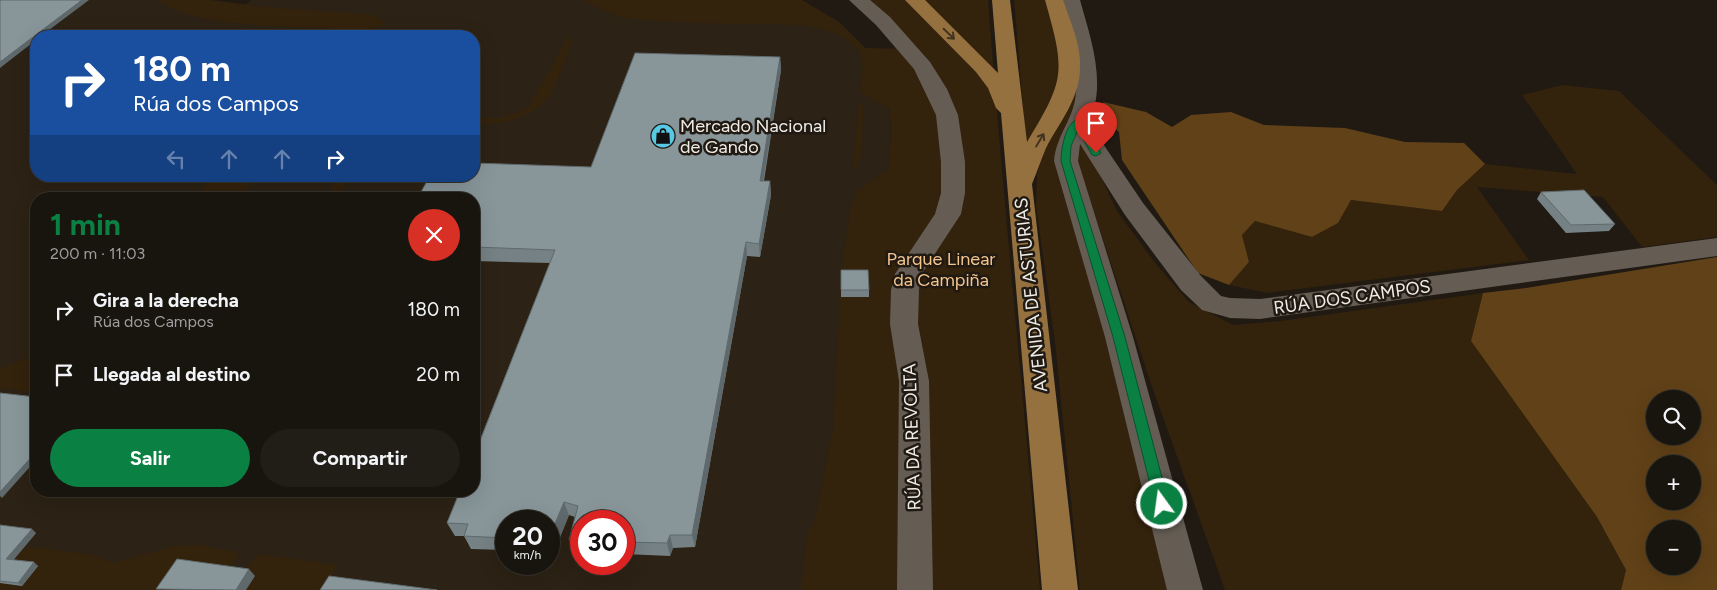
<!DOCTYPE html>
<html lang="es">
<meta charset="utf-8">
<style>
body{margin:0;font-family:Figtree,sans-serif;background:#211d17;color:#f1f3f6;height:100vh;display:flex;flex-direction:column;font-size:19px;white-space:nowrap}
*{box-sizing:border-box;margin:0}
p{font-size:16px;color:#9f9e9e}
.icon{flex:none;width:28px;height:28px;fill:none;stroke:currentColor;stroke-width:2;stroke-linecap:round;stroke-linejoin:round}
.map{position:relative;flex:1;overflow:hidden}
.panel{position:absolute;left:30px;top:192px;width:450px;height:305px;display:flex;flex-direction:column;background:#18140e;border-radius:20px;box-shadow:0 5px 20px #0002,0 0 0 1px #36332e}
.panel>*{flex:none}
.banner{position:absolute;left:30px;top:30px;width:450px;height:152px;border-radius:20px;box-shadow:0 5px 20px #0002,0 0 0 1px #36332e;background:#1a4fa0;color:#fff;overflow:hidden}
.fabs{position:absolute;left:1646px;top:390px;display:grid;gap:10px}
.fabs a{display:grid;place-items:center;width:55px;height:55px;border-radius:50%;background:#18140e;box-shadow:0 5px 20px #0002,0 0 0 1px #36332e;font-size:25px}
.speed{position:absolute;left:495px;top:510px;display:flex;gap:10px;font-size:25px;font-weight:700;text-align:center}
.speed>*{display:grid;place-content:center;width:65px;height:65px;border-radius:50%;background:#18140e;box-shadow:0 5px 20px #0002,0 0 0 1px #36332e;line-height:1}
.speed small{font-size:12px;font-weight:400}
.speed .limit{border:8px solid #d22;background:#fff;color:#111}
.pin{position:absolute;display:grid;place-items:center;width:42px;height:42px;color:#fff;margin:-51px -21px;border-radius:50% 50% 50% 0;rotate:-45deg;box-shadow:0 0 5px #0007}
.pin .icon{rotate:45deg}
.me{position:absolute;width:55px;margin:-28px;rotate:346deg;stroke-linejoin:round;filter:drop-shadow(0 0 4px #0008)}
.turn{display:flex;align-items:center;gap:18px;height:105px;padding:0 20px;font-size:22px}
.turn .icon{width:65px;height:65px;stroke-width:2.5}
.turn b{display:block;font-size:35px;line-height:42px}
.lanes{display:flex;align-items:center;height:48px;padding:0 20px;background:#0003;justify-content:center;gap:25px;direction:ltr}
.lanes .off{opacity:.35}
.round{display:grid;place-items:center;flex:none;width:52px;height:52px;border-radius:26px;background:#211d17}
.summary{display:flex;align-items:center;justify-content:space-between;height:85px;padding:0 20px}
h1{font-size:30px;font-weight:700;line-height:38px;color:#0b8043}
.action{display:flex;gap:10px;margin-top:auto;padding:10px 20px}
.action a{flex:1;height:58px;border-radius:30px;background:#0b8043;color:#fff;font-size:20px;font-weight:700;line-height:58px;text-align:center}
.action a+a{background:#211d17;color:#f1f3f6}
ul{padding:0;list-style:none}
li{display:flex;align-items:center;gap:15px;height:65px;padding:0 20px}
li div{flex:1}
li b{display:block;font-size:19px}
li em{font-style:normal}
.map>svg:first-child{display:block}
.built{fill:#2c2215;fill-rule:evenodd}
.green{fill:#33220c}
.forest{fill:#614117;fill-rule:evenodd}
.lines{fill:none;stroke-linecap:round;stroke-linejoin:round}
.minor{fill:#655d54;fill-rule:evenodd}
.major{fill:#967140;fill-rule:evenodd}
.wall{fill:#758184}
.shaded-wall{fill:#5f696c}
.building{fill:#88969a;stroke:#5f696c}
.oneway{stroke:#433420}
.route{fill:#0b8043;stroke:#07532c}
.labels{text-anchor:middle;stroke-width:5;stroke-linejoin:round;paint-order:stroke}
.poi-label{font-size:18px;fill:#f0ece6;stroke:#201a13;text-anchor:start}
.park-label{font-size:18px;fill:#f4c58d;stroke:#201a13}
.street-label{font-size:18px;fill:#f0ece6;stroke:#201a13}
</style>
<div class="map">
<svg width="1717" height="590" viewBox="0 0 1717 590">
<rect width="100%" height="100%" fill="#201a13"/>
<path class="built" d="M0,0h210l35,5 6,-5h551l37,22 26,26 22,48 4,29 -2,52 4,413h-893zM36,36h438v140h-438zM36,199h438v292h-438zM506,521h43v43h-43zM581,521h43v43h-43z"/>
<path class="green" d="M157,0h53l65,8 93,6 8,2 9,8 -12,5 -6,7h-36l1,-6 -3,-2c-43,-2 -112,-1 -151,-17 -7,-3 -14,-7 -21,-11z
M581,0h221l37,22 26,26 52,1 -43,-41 -12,-8h126c15,197 35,393 52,590h-239l6,-56 8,-14 18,-92 8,-151 9,-67 6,-18 33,-23 2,-44 -2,-16 -29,-17c1,-11 5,-28 0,-38 -20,-37 -95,-29 -130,-30 -30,-1 -59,-2 -89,-4l-22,-3z
M1014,0h32l13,45v38l-27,59h-6z
M1066,0l12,108 -15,28 115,454h-98l-25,-248 -19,-136 1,-32 7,-23 30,-66z
M570,33c2,14 -3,25 -9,37 -3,8 -6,17 -11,25 -14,23 -51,30 -76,30v-7h29l25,-10z
M1562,85l57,6 98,94v52l-75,10 -39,-50 -126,-10 52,73 -262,33 -38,-8 20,-23 -7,-27 13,-14 57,16 26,-14 13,-23 91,11 15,-21 28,-26 92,10 -55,-79z
M858,104l5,1 -1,41 -4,21 -5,3z
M1081,135l36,76 39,53 33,38 44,23 47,-4 203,-28 -12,48 126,176 29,53 -5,20h-396l-74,-206 -66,-199 -11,-26z
M214,176h43l-18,23h-46z
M340,176h11l-16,23h-11z
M36,355v38l-36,-5v-20z
M200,545l40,8 -13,19 -60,18h-167v-15l24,-28 21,1 50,8 18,7 62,-17z
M257,554l81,11 -15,25h-77l9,-14 -13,-2z"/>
<path class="forest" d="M1103,102l43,10 26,15 19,-12 40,-3 33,13 81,3 60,14 59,1 21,21 -28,26 -15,21 -91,-11 -13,23 -26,14 -57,-16 -13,14 7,27 -20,23 -31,-12 -76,-113 -3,-28 -12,-10z
M1717,257v333h-96l5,-20 -29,-53 -126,-176 12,-48 43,-5zM1655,399h37v37h-37zM1655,464h37v37h-37zM1655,529h37v37h-37z"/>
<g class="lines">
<path class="minor" d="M849,0h21l20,17 40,45 17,27 11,26 7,47v31l-4,21 -40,61 -2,15 -1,34 11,57 4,209h-36l2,-209 -9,-57 1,-34 4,-16 40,-60 6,-21v-31l-5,-47 -22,-46 -38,-44z
M1062,0h18c11,40 27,83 9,123l54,80 58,73 20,20 9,2 30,1 457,-61v18l-457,63 -30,-1 -28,-8 -21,-20 -56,-75 -45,-71 -2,17 55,176 70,253h-36l-62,-253 -51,-176c2,-24 17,-39 21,-61 6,-33 -7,-69 -13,-100z"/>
<path class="major" d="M905,0h20l73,73 -6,-73h18l17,142c39,-64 38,-71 18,-142h18c7,21 18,44 17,67 0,32 -20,54 -34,81 -5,12 -9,24 -14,36l46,406h-36l-41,-477 -5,-5 -8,-20 -12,-16z"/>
</g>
<path class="wall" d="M780,57l1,13 -17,111h6l1,14 -11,62 -13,-1 -52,291 -22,1 -3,8 -46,-2v-33h-43v32h-6l-6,-13 6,-23 -6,-2 -15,37h-5v-31h-43v29l-35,-1 -7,-13h-9l-8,-13 103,-260 -76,-2v-62l117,-32z
M1541,192l74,32 -6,7 -43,2 -29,-34z
M841,270l28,20v7h-28z
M0,525l36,8 -23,27 25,6 -16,20 -22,-3z"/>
<path class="shaded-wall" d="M82,0h7l-48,36h-5v4l-36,28v-6z
M780,57l1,13 -20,124 -1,-13z
M770,181l1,14 -11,62 -1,-13z
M746,242l1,14 -52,291 -3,-12z
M36,452v8l-34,38 -2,-2v-4z
M564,502l5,13 -15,37 -5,-11v-3z
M32,529l4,4 -25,30 -5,-4z
M670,535l3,13 -3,8 -3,-13z
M34,562l4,4 -16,20 -4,-3z
M249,569l6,7 -9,14h-10z"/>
<path class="building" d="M0,0h82l-82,62z
M635,53l145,4 -20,124h10l-11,63 -13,-2 -54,293h-22l-3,8 -43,-1v-21h-43v19h-12l9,-34 -14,-4 -15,36v-17h-43v17l-42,-2 4,-12 -21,-1 13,-32h14v-35l81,-206 -81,-3v-48h-57l13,-23h44v-13l117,4z
M1584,190l31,34 -44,1 -30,-33z
M841,270h27l1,20h-28z
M0,393l36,4v55l-36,40z
M0,525l32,4 -26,30 28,3 -16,21 -18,-2z
M177,559l72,10 -13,21 -80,-1z
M329,576l108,14h-117z"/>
<defs><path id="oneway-shaft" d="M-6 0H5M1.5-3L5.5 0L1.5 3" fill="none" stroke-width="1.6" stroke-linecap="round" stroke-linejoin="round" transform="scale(1.25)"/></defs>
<g class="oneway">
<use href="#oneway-shaft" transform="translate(949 34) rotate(44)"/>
<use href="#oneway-shaft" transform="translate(1040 140) rotate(-59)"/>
</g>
<path class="route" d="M1076,120l12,10 13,23 -5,3 -4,-1 -14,-25 -7,16 -1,15 55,176 44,167 -2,4 -5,2 -5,-2 -2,-4 -42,-167 -52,-176c0,-11 4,-36 15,-41z"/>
<defs>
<symbol id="shop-disc" viewBox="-11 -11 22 22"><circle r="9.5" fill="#58c9e3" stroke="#201a13"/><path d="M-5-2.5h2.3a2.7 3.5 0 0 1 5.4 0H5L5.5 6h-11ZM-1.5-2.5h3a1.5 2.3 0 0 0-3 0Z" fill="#111"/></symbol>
</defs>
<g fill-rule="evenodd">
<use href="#shop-disc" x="649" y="122" width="28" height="28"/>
</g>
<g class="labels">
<g class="poi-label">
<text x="680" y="132">Mercado Nacional<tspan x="680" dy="21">de Gando</tspan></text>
</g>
<g class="park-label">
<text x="941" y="265">Parque Linear<tspan x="941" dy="21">da Campiña</tspan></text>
</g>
<g class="street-label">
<text transform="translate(1031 295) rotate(-96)" y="6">AVENIDA DE ASTURIAS</text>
<text transform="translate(1352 297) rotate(-8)" y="6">RÚA DOS CAMPOS</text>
<text transform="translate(912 437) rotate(-92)" y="6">RÚA DA REVOLTA</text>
</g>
</g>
</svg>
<div class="fabs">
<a><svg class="icon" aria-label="search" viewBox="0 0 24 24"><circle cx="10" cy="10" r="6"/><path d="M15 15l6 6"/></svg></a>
<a>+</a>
<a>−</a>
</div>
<div class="speed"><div>20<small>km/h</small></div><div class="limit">30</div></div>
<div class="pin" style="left:1096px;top:153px;background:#d93025"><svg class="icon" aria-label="arrive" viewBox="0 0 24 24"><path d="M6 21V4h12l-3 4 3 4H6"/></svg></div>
<svg class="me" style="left:1162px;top:504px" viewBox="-20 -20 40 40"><circle r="17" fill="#0b8043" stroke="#fff" stroke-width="3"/><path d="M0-11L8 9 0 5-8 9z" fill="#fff"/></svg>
<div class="banner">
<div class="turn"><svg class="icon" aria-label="right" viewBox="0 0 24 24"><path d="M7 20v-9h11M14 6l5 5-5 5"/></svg><div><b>180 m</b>Rúa dos Campos</div></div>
<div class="lanes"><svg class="icon off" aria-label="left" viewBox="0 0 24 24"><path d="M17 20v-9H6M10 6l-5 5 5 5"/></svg><svg class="icon off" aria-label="ahead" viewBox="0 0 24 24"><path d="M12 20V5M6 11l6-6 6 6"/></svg><svg class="icon off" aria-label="ahead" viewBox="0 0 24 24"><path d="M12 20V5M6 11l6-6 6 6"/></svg><svg class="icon" aria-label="right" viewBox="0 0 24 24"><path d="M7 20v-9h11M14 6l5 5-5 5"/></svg></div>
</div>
<section class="panel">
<div class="summary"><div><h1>1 min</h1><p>200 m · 11:03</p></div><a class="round" style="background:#d93025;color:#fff"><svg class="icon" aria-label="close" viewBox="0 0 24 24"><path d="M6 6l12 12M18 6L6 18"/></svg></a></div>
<ul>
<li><svg class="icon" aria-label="right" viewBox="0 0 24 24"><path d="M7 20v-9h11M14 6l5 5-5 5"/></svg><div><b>Gira a la derecha</b><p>Rúa dos Campos</p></div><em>180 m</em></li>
<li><svg class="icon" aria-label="arrive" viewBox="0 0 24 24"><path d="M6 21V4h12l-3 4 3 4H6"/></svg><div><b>Llegada al destino</b></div><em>20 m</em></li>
</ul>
<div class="action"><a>Salir</a><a>Compartir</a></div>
</section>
</div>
